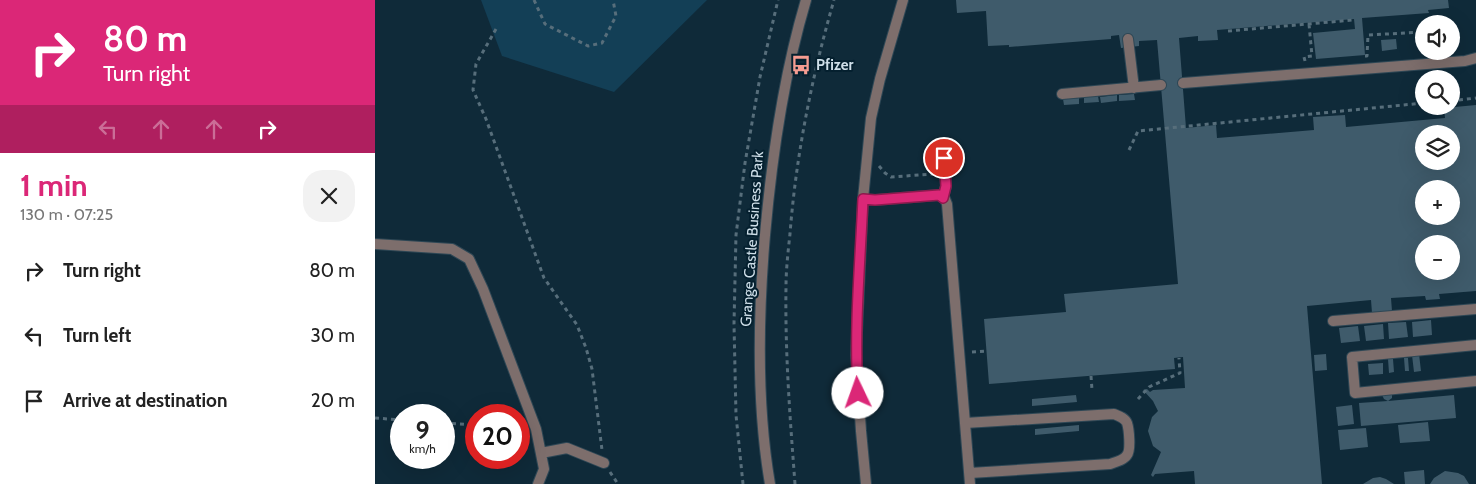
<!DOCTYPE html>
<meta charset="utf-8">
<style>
body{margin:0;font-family:Cabin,sans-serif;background:#f2f2f2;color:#222;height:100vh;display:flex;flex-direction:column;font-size:19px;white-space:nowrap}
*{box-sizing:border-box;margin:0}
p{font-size:16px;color:#767676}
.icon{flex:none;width:28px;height:28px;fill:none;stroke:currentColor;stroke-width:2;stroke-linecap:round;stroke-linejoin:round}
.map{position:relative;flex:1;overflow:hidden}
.side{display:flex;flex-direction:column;background:#fff;width:375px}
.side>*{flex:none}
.hud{background:#db2777;color:#fff;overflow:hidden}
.buttons{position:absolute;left:1040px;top:15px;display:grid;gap:10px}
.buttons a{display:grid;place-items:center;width:45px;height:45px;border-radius:50%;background:#fff;box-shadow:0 5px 20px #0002;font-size:25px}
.speed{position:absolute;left:15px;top:404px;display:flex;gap:10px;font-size:25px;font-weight:700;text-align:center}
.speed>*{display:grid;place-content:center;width:65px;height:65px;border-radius:50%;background:#fff;box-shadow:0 5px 20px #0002;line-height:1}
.speed small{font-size:12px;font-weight:400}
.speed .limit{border:8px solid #d22;background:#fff;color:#111}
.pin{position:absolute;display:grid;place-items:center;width:42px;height:42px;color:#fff;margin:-21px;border:2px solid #fff;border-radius:50%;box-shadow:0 1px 5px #0007}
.me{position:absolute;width:55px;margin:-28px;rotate:357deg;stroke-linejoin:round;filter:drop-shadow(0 0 4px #0008)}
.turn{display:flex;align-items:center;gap:18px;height:105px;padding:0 20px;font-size:22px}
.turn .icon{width:65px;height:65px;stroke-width:2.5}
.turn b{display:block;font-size:35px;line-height:42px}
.lanes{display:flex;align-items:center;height:48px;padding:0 20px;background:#0003;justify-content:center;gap:25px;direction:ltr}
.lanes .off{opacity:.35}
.round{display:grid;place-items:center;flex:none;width:52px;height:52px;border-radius:20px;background:#f2f2f2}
.head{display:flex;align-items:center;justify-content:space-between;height:85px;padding:0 20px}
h1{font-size:30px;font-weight:800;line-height:38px;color:#db2777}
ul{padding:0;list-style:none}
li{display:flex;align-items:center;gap:15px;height:65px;padding:0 20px}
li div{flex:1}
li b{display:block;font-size:19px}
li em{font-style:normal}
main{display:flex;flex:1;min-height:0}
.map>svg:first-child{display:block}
.green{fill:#133f56}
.building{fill:#3f5b6b;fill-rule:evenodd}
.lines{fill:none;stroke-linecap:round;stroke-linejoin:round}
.lane-casing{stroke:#2e4755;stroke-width:12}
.street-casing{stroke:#2e4755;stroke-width:12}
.path{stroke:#576e7b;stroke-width:3;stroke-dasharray:4 4;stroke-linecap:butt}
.lane{stroke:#7d6e6c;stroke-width:10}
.street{stroke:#7d6e6c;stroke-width:10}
.route-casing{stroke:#8e194d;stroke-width:12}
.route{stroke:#db2777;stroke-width:9}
.labels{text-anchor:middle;stroke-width:4;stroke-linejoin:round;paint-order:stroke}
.poi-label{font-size:15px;font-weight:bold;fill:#cfdfe9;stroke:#05202f;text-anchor:start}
.street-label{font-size:15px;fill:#cfdfe9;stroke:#05202f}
</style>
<main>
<section class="side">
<div class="hud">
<div class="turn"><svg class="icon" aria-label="right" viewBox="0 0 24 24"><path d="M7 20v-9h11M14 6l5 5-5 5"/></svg><div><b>80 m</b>Turn right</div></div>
<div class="lanes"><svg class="icon off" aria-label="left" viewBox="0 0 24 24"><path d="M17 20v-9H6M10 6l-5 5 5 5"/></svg><svg class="icon off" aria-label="ahead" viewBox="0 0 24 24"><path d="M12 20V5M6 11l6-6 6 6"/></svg><svg class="icon off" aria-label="ahead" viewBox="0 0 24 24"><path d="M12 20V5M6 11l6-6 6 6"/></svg><svg class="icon" aria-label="right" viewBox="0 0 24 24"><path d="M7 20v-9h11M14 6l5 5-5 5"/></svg></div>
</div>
<div class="head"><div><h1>1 min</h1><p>130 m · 07:25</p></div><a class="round"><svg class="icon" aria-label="close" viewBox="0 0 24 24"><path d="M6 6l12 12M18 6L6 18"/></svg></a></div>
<ul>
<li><svg class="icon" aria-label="right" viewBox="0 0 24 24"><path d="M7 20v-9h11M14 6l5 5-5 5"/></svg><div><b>Turn right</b></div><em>80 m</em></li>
<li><svg class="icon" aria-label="left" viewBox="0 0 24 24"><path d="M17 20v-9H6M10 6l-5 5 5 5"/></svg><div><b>Turn left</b></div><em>30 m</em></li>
<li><svg class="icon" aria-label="arrive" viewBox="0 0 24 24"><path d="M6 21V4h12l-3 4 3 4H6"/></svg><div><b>Arrive at destination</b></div><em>20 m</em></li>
</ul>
</section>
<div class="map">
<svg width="1101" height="484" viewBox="0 0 1101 484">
<rect width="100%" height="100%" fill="#0f2a39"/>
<path class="green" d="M106,0h226l-93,92 -112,-36z"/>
<path class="building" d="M581,0h492l1,8 -21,2 1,3 -67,5 3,37 -49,4 -3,-26 42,-4 -1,-10 -137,11 1,10 -20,1v-5l-19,2 7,90 30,-3 1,13 97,-8 -1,-13 32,-2 1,12 99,-9 -1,-10 32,-3v186l-37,3 1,5 -14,1 -1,-4 -34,2 1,13 -20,2 -1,-13 -64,6 15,178h-127l-1,-13 -39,3 -2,3 -2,-2 10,-23 -8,-6 -5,-15 4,-14 6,-6 -5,-10 -10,-11 4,-1 3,3 3,-2 32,-2 -2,-31 -9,1 1,11 -186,15 -5,-65 82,-7 -2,-18 114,-10 -21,-244 -18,1v5l-18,2 -2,-13 -8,1v3l-102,8v-2l-21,1 -2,-35 -29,2zM1049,134h27v27h-27zM1049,189h27v27h-27zM1049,244h27v27h-27z
M1021,39l1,10 -15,2 -1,-11z
M759,94l1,6 -16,1v-6z
M742,95v6l-16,2 -1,-6z
M723,96l1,6 -15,1v-6z
M704,98v6l-15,1 -1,-6z
M1056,320l1,15 -19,2 -1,-15z
M1031,322l2,15 -19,2 -1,-16z
M1008,324l1,15 -18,2 -2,-15z
M983,326l2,15 -19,2 -2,-15z
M951,354l1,16 -12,1 -1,-16z
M1044,354l2,17 -7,1 -2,-17z
M1029,358h4l1,13h-4z
M1013,359h5l1,13 -5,1z
M1008,363v11l-14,1 -1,-11z
M1017,393v5l-4,3 66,-6 2,23 -95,8 -2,-23 29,-2 -4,-2 -2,-4z
M701,395l1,7 -45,4v-7z
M977,405l2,19 -16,2 -2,-19z
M1053,422l2,19 -30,2 -2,-18z
M704,425v6l-44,4v-6z
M991,428l2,19 -28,3 -2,-20z
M1049,470l1,14h-20l-1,-12z
M1070,471l13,2 6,3 5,8h-39l4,-6z
M1005,477l6,2 8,5h-31l10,-6z"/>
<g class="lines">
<defs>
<path id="lane" d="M753,39l6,49
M808,83l282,-22 11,-3
M687,94l99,-9
M568,198l3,-12 -2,-27
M488,199l12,1 64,-5 6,4 2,5 23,280
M0,244l77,5 17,10 14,30 53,140 8,40 -6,15
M958,321l143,-12
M1101,345l-124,12 3,36 121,-12
M590,423l149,-9c5,2 11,4 13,9 2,6 4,27 0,32 -3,5 -11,7 -17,9l-140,9
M166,453l26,-5 37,15
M491,484l-5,-53 -5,-76 7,-156 8,-81 9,-39 23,-79"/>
<path id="street" d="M395,484c-14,-82 -12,-167 -5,-249 7,-80 18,-158 41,-235"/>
</defs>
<use href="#lane" class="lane-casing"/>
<use href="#street" class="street-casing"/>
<path class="path" d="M159,0l11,24 43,22 14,-3 14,-27 -3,-16
M121,29l-20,35 -3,26 13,29 58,159 33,47 9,23 6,21 10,81
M853,31l125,-11
M990,56h2l1,-21 56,-3
M930,61l-1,-4 8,-1 -3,-32
M1076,101l25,-3
M754,150l9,-19 286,-28
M504,166l6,7 6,4 42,-3
M597,352l14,-1
M716,376l1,14
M763,399l11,-12 31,-14 -1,-15
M0,418l26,2
M69,423l32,2
M235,472l8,12
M368,484l-7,-69 -2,-91 2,-89 9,-72 15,-86 18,-77
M420,484c-5,-66 -10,-131 -9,-197 0,-17 2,-35 4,-53 6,-79 22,-158 44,-234"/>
<use href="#lane" class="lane"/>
<use href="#street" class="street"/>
</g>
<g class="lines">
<defs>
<path id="route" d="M483,393c-4,-65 2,-129 5,-194l12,1 64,-5 4,3 3,-12 -2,-28"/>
</defs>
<use href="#route" class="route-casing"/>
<use href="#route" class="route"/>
</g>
<defs>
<symbol id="bus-bare" viewBox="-9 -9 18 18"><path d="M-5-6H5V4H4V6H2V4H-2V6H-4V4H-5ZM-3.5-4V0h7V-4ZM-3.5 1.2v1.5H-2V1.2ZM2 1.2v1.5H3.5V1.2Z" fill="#f59c91" stroke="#05202f" stroke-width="2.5" paint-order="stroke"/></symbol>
</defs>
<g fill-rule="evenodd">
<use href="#bus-bare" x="412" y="51" width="28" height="28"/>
</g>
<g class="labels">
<g class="poi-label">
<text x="441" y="70">Pfizer</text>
</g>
<g class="street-label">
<text transform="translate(377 239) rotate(-86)" y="5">Grange Castle Business Park</text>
</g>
</g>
</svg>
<div class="buttons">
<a><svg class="icon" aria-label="sound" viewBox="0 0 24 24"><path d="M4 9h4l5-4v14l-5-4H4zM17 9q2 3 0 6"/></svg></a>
<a><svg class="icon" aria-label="search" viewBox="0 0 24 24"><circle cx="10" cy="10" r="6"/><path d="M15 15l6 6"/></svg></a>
<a><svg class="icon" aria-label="layers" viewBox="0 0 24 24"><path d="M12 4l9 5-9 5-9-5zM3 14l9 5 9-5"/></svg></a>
<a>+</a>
<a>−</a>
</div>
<div class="speed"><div>9<small>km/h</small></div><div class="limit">20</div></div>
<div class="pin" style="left:569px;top:158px;background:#d93025"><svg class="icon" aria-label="arrive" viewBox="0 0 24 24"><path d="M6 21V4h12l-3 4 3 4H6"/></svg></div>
<svg class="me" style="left:483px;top:393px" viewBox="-20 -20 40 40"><circle r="19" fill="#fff"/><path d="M0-13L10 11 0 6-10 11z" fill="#db2777"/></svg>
</div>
</main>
